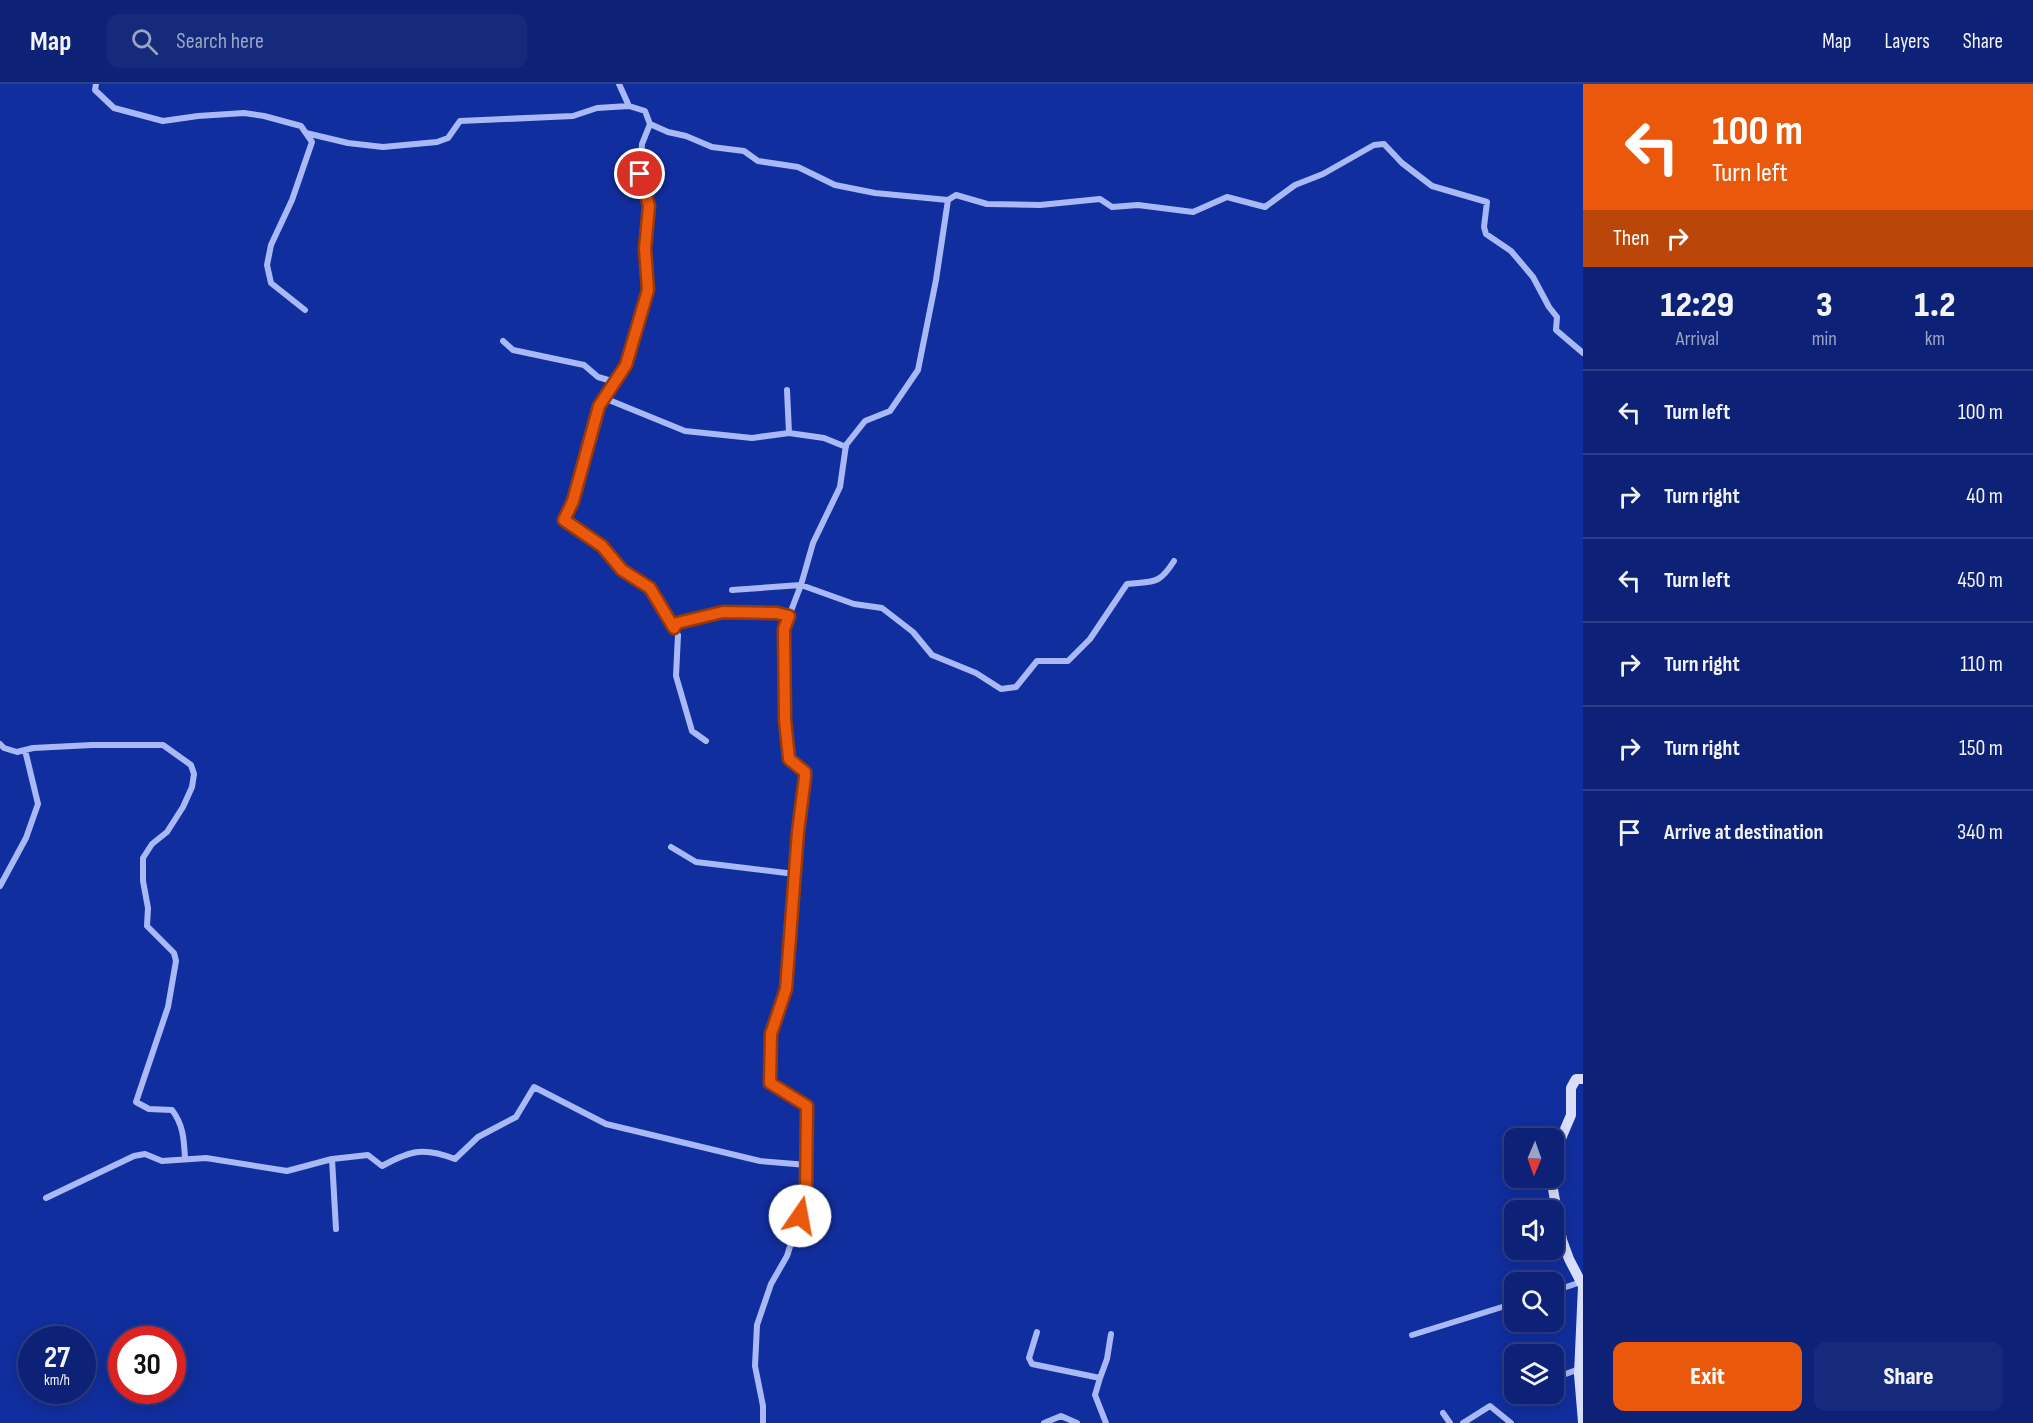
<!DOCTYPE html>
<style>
body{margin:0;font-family:"Sofia Sans Condensed",sans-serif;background:#162a7b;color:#f1f3f6;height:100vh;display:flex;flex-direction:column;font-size:22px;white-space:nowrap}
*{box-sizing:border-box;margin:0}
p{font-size:20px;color:#9aa4c5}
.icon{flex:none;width:33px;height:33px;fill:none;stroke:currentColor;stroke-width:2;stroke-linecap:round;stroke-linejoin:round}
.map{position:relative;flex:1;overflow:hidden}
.panel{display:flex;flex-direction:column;background:#0d2276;width:450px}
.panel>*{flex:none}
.hud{background:#ea580c;color:#fff;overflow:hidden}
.needle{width:39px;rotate:182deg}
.fabs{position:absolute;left:1504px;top:1044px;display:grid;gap:12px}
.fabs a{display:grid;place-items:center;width:60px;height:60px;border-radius:12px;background:#0d2276;box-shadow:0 3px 15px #0003,0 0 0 2px #2d3f88;font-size:30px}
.speed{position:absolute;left:18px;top:1242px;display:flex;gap:12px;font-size:30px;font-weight:700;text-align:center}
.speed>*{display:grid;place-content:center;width:78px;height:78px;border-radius:50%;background:#0d2276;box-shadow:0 3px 15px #0003,0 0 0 2px #2d3f88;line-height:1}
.speed small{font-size:15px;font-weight:400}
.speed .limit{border:9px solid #d22;background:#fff;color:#111}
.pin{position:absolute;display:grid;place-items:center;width:51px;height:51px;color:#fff;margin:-26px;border:3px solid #fff;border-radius:50%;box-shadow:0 2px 6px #0007}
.me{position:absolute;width:66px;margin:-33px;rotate:12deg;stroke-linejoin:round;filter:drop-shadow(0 0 4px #0008)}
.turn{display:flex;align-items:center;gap:21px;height:126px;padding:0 30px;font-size:27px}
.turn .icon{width:78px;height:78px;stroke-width:2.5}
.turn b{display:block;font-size:42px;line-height:51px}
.then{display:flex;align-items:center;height:57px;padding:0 30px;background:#0003;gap:12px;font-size:22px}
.eta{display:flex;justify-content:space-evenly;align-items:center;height:102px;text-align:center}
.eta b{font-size:36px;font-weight:800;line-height:42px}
.primary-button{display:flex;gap:12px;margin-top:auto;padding:12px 30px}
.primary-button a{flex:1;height:69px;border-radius:12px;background:#ea580c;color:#fff;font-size:24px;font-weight:800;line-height:69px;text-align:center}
.primary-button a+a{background:#162a7b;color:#f1f3f6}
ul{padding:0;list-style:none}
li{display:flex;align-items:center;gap:18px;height:84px;padding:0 30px;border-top:2px solid #2d3f88}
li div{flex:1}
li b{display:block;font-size:22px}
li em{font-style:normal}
header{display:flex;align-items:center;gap:36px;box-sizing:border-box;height:84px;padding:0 30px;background:#0d2276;border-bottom:2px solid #2d3f88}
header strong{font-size:28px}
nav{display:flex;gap:33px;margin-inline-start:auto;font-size:21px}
.search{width:420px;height:54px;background:#162a7b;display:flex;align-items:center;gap:15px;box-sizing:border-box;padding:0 21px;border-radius:12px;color:#9aa4c5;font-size:22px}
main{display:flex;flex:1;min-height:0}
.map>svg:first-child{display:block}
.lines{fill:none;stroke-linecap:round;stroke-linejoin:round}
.street{stroke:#a8b9f5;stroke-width:6}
.secondary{stroke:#d8dffd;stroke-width:10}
.route-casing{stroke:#983908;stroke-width:15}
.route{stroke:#ea580c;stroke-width:10}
</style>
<header>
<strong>Map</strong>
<div class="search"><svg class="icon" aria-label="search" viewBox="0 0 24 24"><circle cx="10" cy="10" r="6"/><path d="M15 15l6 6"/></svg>Search here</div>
<nav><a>Map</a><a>Layers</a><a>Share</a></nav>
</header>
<main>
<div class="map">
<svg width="1583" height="1339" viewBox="0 0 1583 1339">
<rect width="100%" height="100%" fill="#112e9e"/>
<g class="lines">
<path class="street" d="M96,0l-1,6 19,18 49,13 35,-5 46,-3 20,3 37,10 11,16 -20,58 -21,45 -4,20 4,18 34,27
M619,0l10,22
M650,40l-8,20 -2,30 9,32 -4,43 3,41 -22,75 -27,41 -26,95 -9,19 38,26 20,24 28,18 28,47 -2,41 16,55 14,10
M306,49l42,10 35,4 54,-5 11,-4 12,-17 113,-5 24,-8 32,-2 16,5 5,13 18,8 18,4 26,11 32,4 14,10 40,6 37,18 40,8 73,7 -12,80 -18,90 -28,41 -25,10 -19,24 -6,42 -27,56 -12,42 -17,44 1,91 4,39 16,13v5l-7,55 -12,157 -15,45 -1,49 37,23 -1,90 -19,60 -16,28 -14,41 -2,41 8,40v17
M948,116l8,-5 31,9 53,1 60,-6 12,8 26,-2 55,7 34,-15 38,10 30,-22 28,-11 51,-29 10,-1 18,19 30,23 55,16 -3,25 2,7 25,17 22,26 16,30 8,10 -1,13 27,23
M503,257l10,9 71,15 14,12 17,5
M787,306l2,43
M604,314l81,33 67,7 37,-5 35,5 22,9
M732,506l69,-5 53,19 28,4 31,24 19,23 44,18 25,16 15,-2 21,-26h31l22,-22 37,-55c27,-3 32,1 47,-23
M674,544l3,-5 46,-10h54l12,3
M0,660l4,4 13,4 16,-4 59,-3h71l28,20 3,9 -2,13 -9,20 -16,25 -15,12 -9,14v23l5,27 -1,18 27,27 2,8 -8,46 -32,95 13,7 23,1c11,14 12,29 13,48
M671,763l25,15 99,12
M0,802l26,-48 12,-34 -13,-54
M46,1114l88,-42 11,-2 17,7 44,-3 81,13 45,-12
M336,1145l-4,-70 36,-4 14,11c29,-16 42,-19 73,-7l23,-22 38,-20 18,-30 72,37 154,37 47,4
M1554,1207l27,-9
M1037,1248l-8,26 3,6 68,14 -5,17 11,28
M1412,1251l103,-32
M1100,1294l7,-19 4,-25
M1555,1294l24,-9
M1443,1329l7,10
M1044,1339l17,-7 16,7
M1463,1339l27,-17 21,17"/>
<path class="secondary" d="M1554,1071l17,-40v-27l5,-9h7
M1551,1094l11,62 7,19 14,27 -4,88 4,48"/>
</g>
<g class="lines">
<defs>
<path id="route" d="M640,90l9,32 -4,43 3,41 -22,75 -27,41 -26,95 -9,19 38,26 20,24 28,18 24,40 3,-5 46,-11 54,1 12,3 -5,13 1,91 4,39 16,13v5l-7,55 -12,157 -15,45 -1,49 37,23 -1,90 -6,20"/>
</defs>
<use href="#route" class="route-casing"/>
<use href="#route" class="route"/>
</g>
</svg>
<div class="fabs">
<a><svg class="needle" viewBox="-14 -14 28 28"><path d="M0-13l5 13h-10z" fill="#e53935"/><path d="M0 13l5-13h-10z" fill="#9aa4c5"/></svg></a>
<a><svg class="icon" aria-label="sound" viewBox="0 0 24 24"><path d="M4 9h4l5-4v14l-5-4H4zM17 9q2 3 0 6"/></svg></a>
<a><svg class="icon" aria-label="search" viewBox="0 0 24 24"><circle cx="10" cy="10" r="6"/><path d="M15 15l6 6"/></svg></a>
<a><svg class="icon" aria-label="layers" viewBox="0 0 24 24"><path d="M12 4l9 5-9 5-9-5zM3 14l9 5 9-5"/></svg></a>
</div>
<div class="speed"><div>27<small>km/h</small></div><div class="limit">30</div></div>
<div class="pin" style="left:640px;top:90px;background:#d93025"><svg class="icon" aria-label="arrive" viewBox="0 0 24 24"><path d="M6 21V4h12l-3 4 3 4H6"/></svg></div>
<svg class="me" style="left:800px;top:1132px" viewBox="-20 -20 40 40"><circle r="19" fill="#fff"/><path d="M0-13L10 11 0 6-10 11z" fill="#ea580c"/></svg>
</div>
<section class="panel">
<div class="hud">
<div class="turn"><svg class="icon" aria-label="left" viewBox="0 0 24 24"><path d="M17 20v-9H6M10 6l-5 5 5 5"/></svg><div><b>100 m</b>Turn left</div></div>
<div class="then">Then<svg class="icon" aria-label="right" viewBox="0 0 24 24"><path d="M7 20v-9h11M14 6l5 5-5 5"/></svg></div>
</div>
<div class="eta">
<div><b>12:29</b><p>Arrival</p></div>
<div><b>3</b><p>min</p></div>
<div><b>1.2</b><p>km</p></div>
</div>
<ul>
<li><svg class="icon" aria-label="left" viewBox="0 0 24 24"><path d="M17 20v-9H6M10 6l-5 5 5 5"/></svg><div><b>Turn left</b></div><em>100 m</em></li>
<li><svg class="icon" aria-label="right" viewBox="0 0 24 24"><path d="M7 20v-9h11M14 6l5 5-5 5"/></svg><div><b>Turn right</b></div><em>40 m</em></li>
<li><svg class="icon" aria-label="left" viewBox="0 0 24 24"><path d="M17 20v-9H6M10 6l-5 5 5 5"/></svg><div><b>Turn left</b></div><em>450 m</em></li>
<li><svg class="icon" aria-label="right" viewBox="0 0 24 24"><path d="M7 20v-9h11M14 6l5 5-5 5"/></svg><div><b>Turn right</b></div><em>110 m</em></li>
<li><svg class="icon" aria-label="right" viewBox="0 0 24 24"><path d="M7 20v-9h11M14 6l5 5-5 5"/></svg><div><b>Turn right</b></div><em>150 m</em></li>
<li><svg class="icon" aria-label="arrive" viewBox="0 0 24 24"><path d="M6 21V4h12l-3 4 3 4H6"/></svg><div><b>Arrive at destination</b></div><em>340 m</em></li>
</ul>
<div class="primary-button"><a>Exit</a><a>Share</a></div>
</section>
</main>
